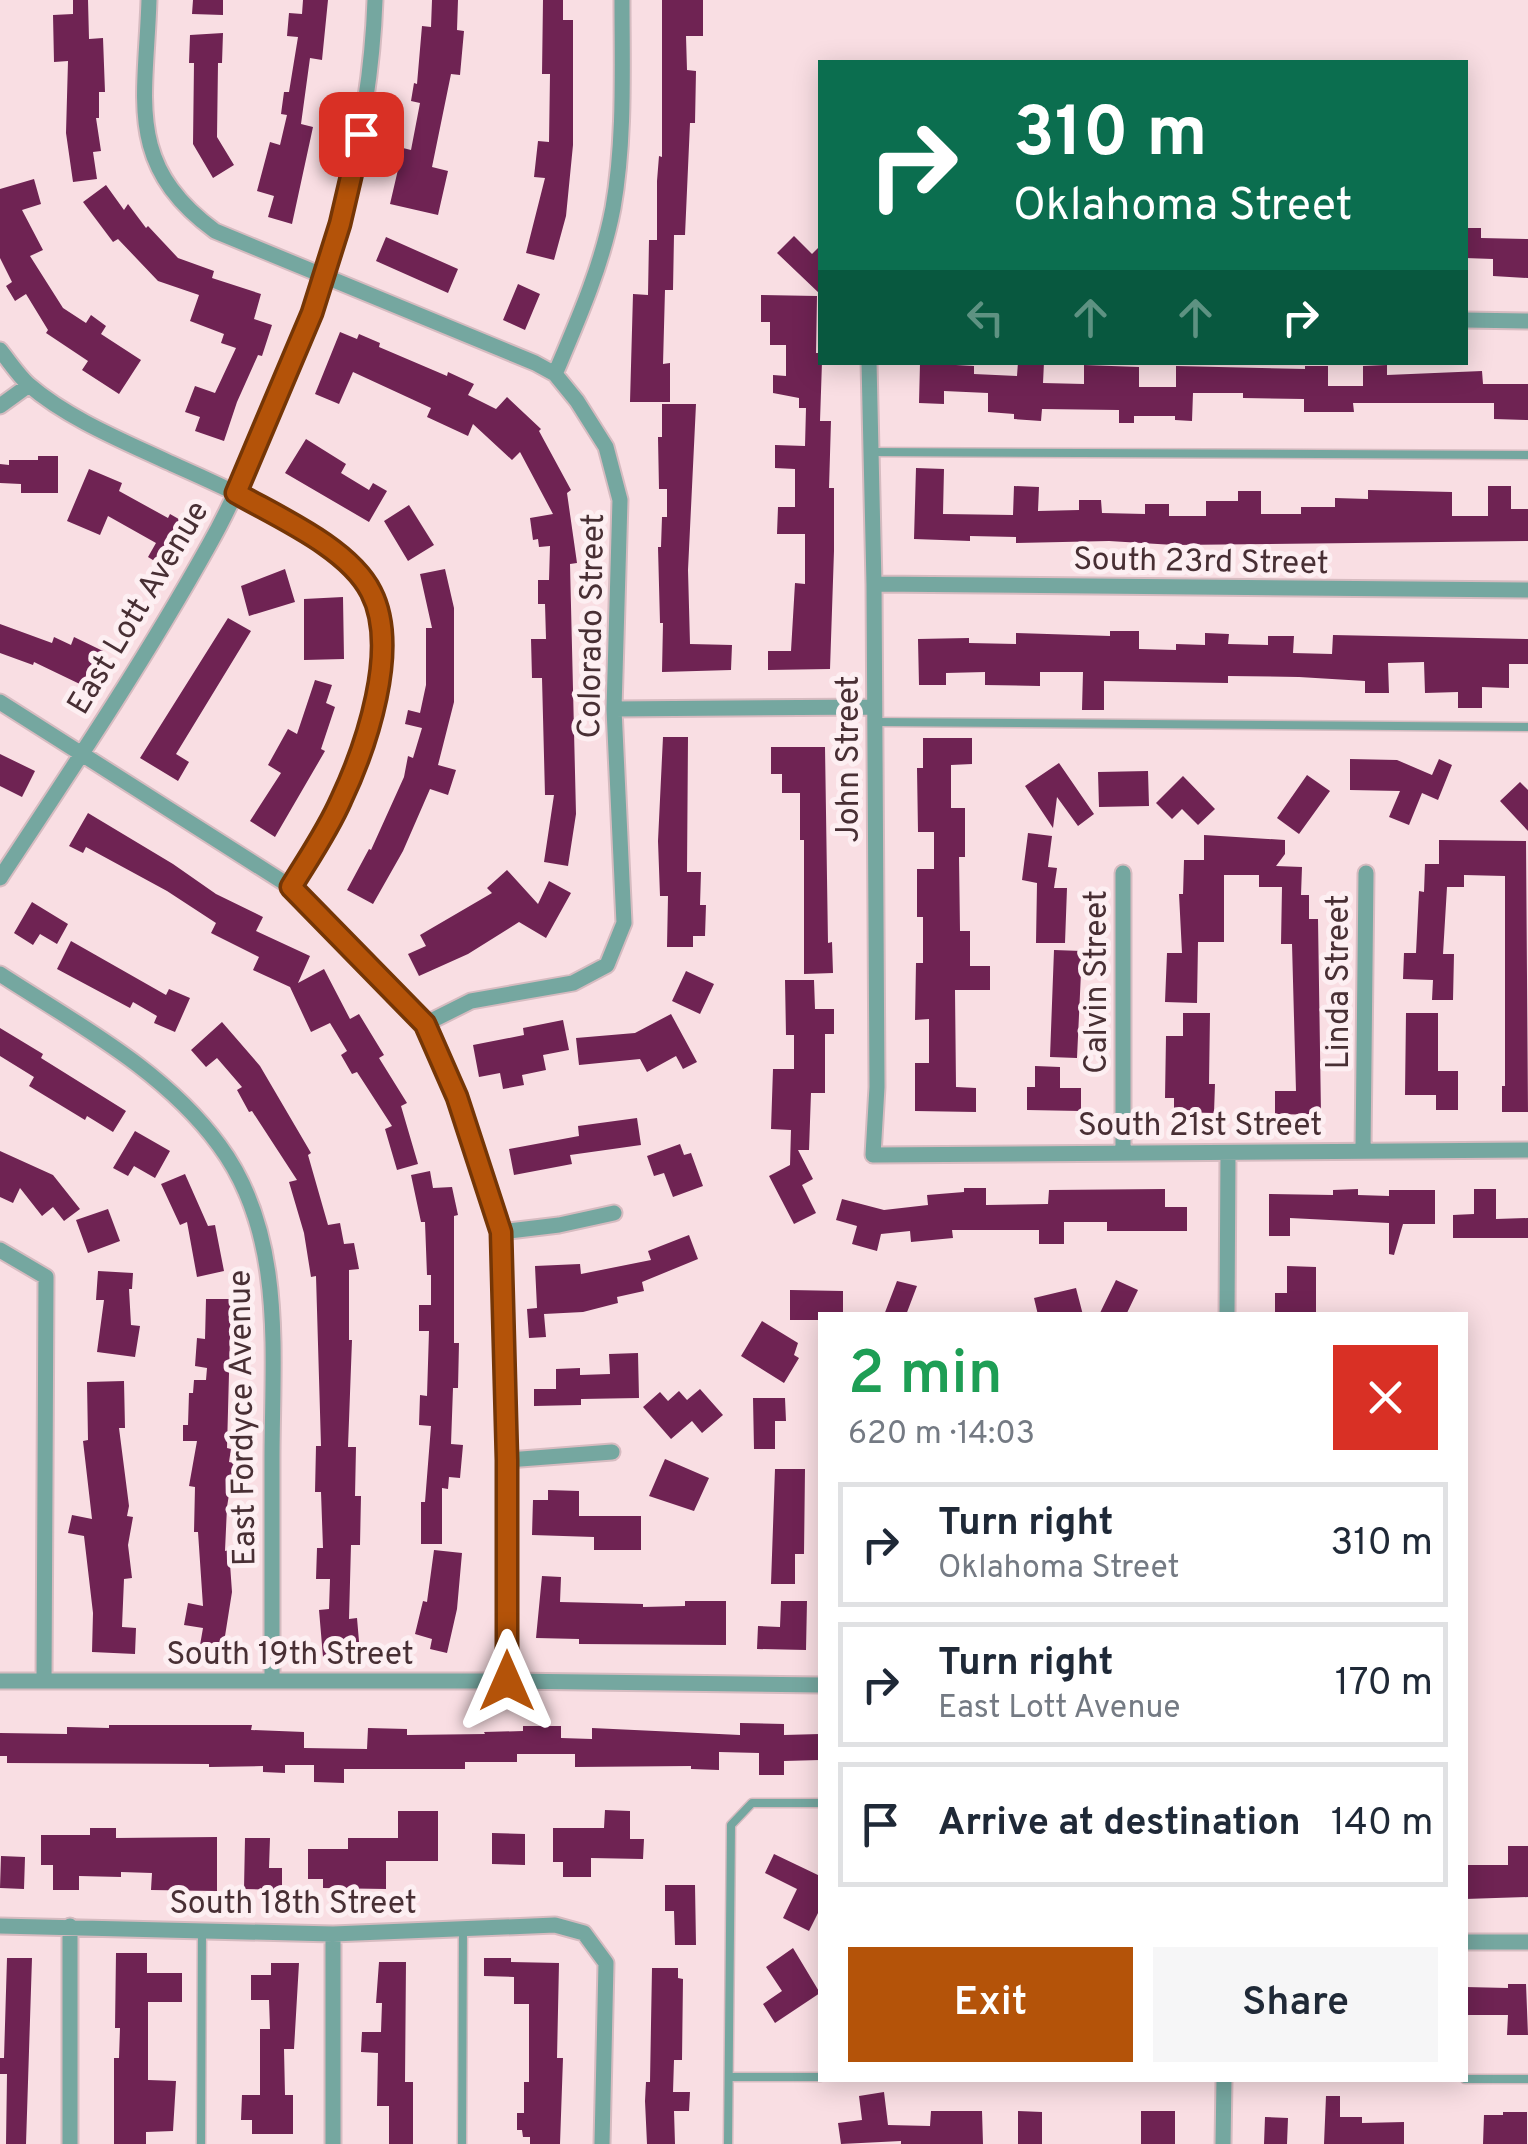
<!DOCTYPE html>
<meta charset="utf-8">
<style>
body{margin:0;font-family:Overpass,sans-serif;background:#f6f6f7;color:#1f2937;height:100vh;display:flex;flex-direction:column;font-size:38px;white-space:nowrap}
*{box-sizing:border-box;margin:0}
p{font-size:32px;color:#747a83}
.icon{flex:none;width:55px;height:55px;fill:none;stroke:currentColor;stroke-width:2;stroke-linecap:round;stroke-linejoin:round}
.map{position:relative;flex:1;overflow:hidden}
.panel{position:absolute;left:818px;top:1312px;width:650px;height:770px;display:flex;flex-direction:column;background:#fff;border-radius:0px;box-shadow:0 5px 25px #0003}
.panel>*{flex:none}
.hud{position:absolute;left:818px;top:60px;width:650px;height:305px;border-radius:0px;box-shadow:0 5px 25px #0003;background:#0b6e4f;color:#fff;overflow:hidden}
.pin{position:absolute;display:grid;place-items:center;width:85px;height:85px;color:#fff;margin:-42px;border-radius:20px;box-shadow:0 5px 15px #0006}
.me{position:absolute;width:110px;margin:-55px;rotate:0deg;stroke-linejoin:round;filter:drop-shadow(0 0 8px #0008)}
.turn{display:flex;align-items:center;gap:35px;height:210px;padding:0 30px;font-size:45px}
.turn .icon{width:130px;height:130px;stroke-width:2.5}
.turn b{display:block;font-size:70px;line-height:85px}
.lanes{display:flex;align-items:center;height:95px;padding:0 30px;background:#0003;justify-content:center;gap:50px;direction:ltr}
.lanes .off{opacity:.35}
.round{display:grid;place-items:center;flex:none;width:105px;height:105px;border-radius:0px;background:#f6f6f7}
.summary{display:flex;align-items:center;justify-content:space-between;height:170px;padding:0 30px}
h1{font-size:60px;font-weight:600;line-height:75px;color:#1e9e55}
.primary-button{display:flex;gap:20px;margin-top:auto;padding:20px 30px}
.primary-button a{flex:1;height:115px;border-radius:0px;background:#b45309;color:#fff;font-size:40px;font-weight:600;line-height:115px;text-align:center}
.primary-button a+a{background:#f6f6f7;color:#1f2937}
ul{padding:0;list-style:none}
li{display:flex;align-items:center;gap:30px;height:125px;margin:0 20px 15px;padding:0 10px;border:5px solid #e0e1e3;border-radius:0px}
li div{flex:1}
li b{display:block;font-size:38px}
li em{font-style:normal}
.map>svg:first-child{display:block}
.building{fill:#6f2353}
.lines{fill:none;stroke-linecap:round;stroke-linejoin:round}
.service-casing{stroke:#d6bbc0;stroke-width:11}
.minor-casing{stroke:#d6bbc0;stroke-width:19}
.service{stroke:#75a7a0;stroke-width:8}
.minor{stroke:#75a7a0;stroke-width:15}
.route-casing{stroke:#753606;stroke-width:25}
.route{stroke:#b45309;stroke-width:18}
.labels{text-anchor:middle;stroke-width:10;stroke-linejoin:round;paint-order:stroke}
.street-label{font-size:32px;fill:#482f34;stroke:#fdeff2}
</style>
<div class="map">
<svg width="1528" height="2144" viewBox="0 0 1528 2144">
<rect width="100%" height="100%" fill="#f9dee3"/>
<path class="building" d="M73,0h15l1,39 14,-1 2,54h-6v26h-3l5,33 -8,1 4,27 -24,3 -7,-49 2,-72 -14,1 -1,-47 20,-1z
M193,0h30v15l-31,-1z
M303,0h25l-6,60 -12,-2 -9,66 12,3 -21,97 -24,-7 6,-21 -17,-5 13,-49 10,3 7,-30 -6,-1 3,-22h5l9,-55 -11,-1 2,-23 13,1z
M432,0h26l-1,30 7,1 -4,44 -9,-1 -19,93 16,4 -10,44 -48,-11 13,-56 8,2 9,-47 -9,-2 3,-18 3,1 5,-58 9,1z
M543,0h20v20h10v125l-7,71 -12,44 -28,-7 19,-75 -11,-1 4,-36 11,1 1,-68h-8z
M662,0h41v36h-17l1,34 9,1 -1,52h-5l-5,112h-11l-1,55h-8l-2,74 7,-1v39h-40l3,-108 15,1 1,-55h8v-59l2,-25 3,1z
M223,33l-1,30h-4l-1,74 17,28 -21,13 -20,-34 1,-81h-5l1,-28z
M34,179l7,25 -19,6 21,40 -13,6 33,52 23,15 5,-8 15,11 -5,8 40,26 -22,34 -37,-24 6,-9 -42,-28 2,-3 -22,-36 -11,7 -9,-15 6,-4 -12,-24v-69z
M106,185l18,25 4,-6 18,24 2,-2 30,32 36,13 -2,7 49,16 -7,25 18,6 -10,31 -4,-1 -21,47 -13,39 -29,-10 5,-14 -15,-5 10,-26 20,7 21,-45 -15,-5 3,-9 -34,-13 9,-26 -41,-14 -40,-42 -5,3 -30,-40z
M1465,228h16v10l47,1v39l-35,-2v-17l-28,-1z
M794,236l18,18 8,-8v48l-43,-41z
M386,237l72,32 -10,24 -72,-32z
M518,284l22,10 -15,36 -22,-10z
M761,295l56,1 -1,57h4l2,9 -2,59h11l-2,67h5v63l-4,118 -62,1v-19h23l4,-68 10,1v-50h-28l1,-27h17v-38l-20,-1v-23l30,1 1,-38h-7v-10l-26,-5v-18l13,1v-31h-16v-23h-9z
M340,332l17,7 2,-5 21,9 -1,4 68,29 1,-4 26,12 -6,11 28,14 11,-12 34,32 -2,2 32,59 -4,3 10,70 -7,1 6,250 -8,52 -24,-4 10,-67h-9l-3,-117h-10l-1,-39h15l-1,-35h-7v-24h11l1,-34 -11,1 -1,-8 -5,1 -3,-22 23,-4 -33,-62 -8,8 -39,-36 -5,12 -41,-19 4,-9 -78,-36 -14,32 -24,-10z
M1018,362h26l-1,21 41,1v-19l55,2v20h37v-21l129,3v-3h23v20h35v-20l24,-1v10l95,-4 1,13h45v36l-34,-1v-16h-141l1,9h-50v-13l-61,-1v-5h-50l-1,28 -17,-1v-4h-41v7h-15v-13l-77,-1 -1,12 -27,-2v-5l-26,-2v-19l-44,-2v13l-25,-1 1,-40 54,3v8l43,2z
M662,404h34l-8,166 2,74 42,1 -1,25 -69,2 1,-49h-3l-2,-76h3l1,-30h5v-28h-8l-1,-52h4z
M306,439l40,25 -5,9 28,17 4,-7 14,8 -18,31 -84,-49z
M38,456h20v37h-37v-9l-21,-1v-19l9,1v-5h29z
M916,468l28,1 -1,45 70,1 1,-29 25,1 -1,24 41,-1v-10h22l1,13 43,1v-10h24v12h37v-15h32v-10h23v23h40v-7h34v-9l33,1v-9l84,2v24h36v-30h23v23h17v32l-354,4 -65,-4 -93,2v-6l-46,-1v5l-56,-2z
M89,469l33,14 -3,8 49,27 2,-4 14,8 -23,43 -13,-8 8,-14 -48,-27 -8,19 -33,-14z
M409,505l25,40 -26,16 -24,-40z
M285,569l10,33 -46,14 -8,-30z
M445,569l9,39v94l-16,63 18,5 -8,25 -18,-6 -27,62 -30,53 -26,-14 22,-41 2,1 33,-73 4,-21 5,2 9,-30 -17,-4 3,-14 12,3 6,-28v-57h6l-12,-54z
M343,597l1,62 -40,1v-61z
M228,618l23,13 -75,123 13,8 -11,19 -38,-23z
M0,624l52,19 2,-6 17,8 3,-8 29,14 -17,36 -52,-25 -1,3 -33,-12z
M1110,631h29v18l37,1v-6l29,1v-12l24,1 -1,10 40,1v-9h26l-1,17 39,1 1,-19 195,4v25h-19v24l-27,-1v21h-24v-16l-33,1 -1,-31 -36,1 1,30h-24v-12l-66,-4 -71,-1v7l-124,-2v29h-22l1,-38h-43v14l-55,-1v-13l-39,1v12h-27l-1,-46 51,-1v5l47,1v-11l94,3z
M315,680l17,5 -6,18 9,4 -14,42 4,2 -50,86 -25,-16 31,-48 -13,-8 20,-36 9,5z
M663,737h25l-1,135h14l-1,33h6l-1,31h-12v11h-26l1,-51h-8l-2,-55z
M923,738h49v26l-21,1v43h14v49h-6l1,74h10v35h20v24h-35l1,97 20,1v24l-61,-1v-48h14v-44l-14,1 1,-57h7v-46h-6v-48h17v-37h-16l-1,-64h6z
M771,747h54l3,196 4,-1 1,31 -29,1v-134h-4v-47h-18v-19h-11z
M0,754l35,17 -13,26 -22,-11z
M1350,759l47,1 35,15 7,-16 13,6 -14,35 -16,-7 -13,32 -20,-8 11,-26 -50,-1z
M1059,763l35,51 -16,12 -21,-29 -4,31 -28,-42z
M1148,771l1,35 -50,1 -1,-35z
M1307,775l23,16 -31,43 -22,-16z
M1183,776l32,33 -17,16 -16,-16 -10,10 -16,-16z
M1520,782l8,8v41l-28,-30z
M88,813l85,51 43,30 47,23 -7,14 54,25 -12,27 26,-14 26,50 9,-5 25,41 -5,3 28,45 -6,3 17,58 -21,6 -12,-41 7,-3 -35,-54 -5,2 -11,-19 6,-4 -17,-28 -19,9 -21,-45 -37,-17 6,-13 -48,-24 5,-10 -49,-32 -81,-44 -3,6 -14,-7z
M1028,833l24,3 -4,31 9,1 -3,20h13l-2,55h-29l1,-60 -15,-3z
M1204,835l81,5v14l-9,12 26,1 -1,28h8v24h9l3,196 -46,-1v-23h21l-4,-147h-11l1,-57h-23v-12h-35v67h-26l-1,61 -32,-1 2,-49h15l-3,-59h4l1,-34h20z
M1439,840l87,1 2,271h-26v-26h3v-210l-41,-1v12h-17l-4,67h11l-1,46h-21l1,-20 -30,-1 1,-26h12l3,-62 5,1 1,-28h14z
M507,870l31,34 11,-23 22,12 -25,45 -27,-16 -51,32 -49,22 -11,-22 18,-8 -6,-11 72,-42 -5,-5z
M32,902l36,22 -11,20 -17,-10 -7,11 -19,-12z
M71,941l95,54 3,-6 21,9 -15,34 -21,-9 3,-7 -24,-14 -3,6 -73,-39z
M1054,950l28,1 -5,107 -27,-1z
M686,971l28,13 -14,30 -28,-13z
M785,980h29l1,29h19v25h-9v59h-14l-2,57h-11l15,29 -11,6 14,28 -22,11 -25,-48 21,-11 1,-35 -20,-1 2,-60h21v-34h-8z
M1183,1013h27l-1,71h6l-1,29 -40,-1v-14h-9l1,-62h17z
M1406,1013h32v58h20v39h-22v-15h-31z
M671,1014l26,48 -14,7 -7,-13 -29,16 -7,-13 -61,6 -3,-27 59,-5z
M563,1020l6,30 -26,5 3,15 -24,5 2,10 -21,4 -3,-16 -21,4 -6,-32 51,-10 -1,-7z
M222,1022l38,44 51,87 -3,2 20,70 12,-2 4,21 10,-1 5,26 -10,1v70h3l-4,107h8l-1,49h6l-1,49h-9l-2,74 8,-1 3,35 -37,4 -4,-47 10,-1 1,-30h-14l1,-31h6l-2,-56h-6l1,-46h5l-5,-170 -5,1 -7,-44 -15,-51 8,-2 -45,-69 -3,1 -12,-22 5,-3 -25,-29 -11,9 -15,-17z
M0,1028l43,26 -2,4 85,53 -13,21 -26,-16 -2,4 -56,-34 5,-9 -34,-21z
M1035,1066l25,1v21h21v23l-54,-1v-23h8z
M637,1118l4,27 -71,10 2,9 -58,11 -5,-26 70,-13 -1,-10z
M135,1131l35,20 -15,27 -21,-12 -6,10 -15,-8z
M680,1144l4,11 7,-2 12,33 -30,11 -9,-24 -10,3 -7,-20z
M0,1151l53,24 27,34 -16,12 -11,-14 -11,9 -22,-28 -7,15 -13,-6z
M430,1171l3,17 19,-1 6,28 -4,1v127h5l-1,45h-5l-2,56 12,1 -3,33 -11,-1 -1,12 -6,-1v56h-21v-42h4l6,-76 -12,-1 1,-30 7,1 2,-65h-10v-26h12v-30h-4l-2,-53h-4l-10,-47z
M185,1174l23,52 7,-1 9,46 -27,6 -10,-55 -7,3 -19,-41z
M964,1188h22v17l62,-1 1,-14 116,-1v18h22v24h-80v-9h-43v22h-25v-14h-87l1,8 -42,4 -1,-11 -29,3 -4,17 -25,-7 5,-18 -21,-6 6,-21 42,11 44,-5 -1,-10 37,-3z
M1358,1189v6l31,1v-6h46v34h-32l-9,31 -5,-1v-31l-99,-5v18h-21v-42l64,1v-5z
M1474,1189h22v30l32,-1v20h-75v-23l21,-1z
M108,1209l12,32 -32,12 -12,-33z
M689,1235l9,24 -56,23 2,9 -27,6 1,6 -35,9 -39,2 2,23 -17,1 -2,-29 10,-1 -2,-42 45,-2 1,10 70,-14 -3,-9z
M1287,1266l29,1v47l-41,-1v-20h12z
M98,1271l35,2 -1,16h-3l2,36 9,1 -5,31 -38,-5 7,-52h-8z
M1116,1280l22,10 -12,25h-27z
M897,1281l20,5 -11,29h-22z
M1076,1288l7,27h-45l-4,-17z
M790,1290l53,1v24h-23v5h-30z
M206,1299h25l-4,149 4,1 -2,13 5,1 -7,44 -2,44 4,-1 3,42 -10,63 -23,-4 4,-23 -19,-3 4,-22 15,3 -5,-74h-4l1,-45 -6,-1 8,-45h-14v-16h5l1,-32h4l1,-13h12l1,-12 -12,-2 2,-28 8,1z
M762,1321l36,22 -4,12 5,3 -15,25 -43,-27z
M638,1353l1,45 -58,1v6l-47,1v-17h22v-20l24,-1v7l30,-1 -1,-20z
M124,1381l1,47h-6l10,78 -2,10 6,1 -5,28 4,33 -8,1 -2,48 14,1 -1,26 -43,-2 1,-39 -9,-77 -16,-3 4,-18 20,4 -9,-78 5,-1 -1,-58z
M700,1389l23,26 -21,18 -10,-12 -21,18 -28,-32 17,-15 8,9 11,-10 8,9z
M753,1398h32l1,23h-11v28h-21z
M665,1459l44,19 -15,33 -45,-15z
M775,1469h30l-1,85h-9v30h-24z
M548,1490l31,1v25h62v34h-47v-13l-62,-2 1,-35h15z
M434,1550l28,3 -5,56 -10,44 -17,-4 2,-10 -17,-5 8,-33 4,1z
M542,1576l19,1 -1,25 83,2v3l42,-1v-5h41v44l-147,-1v-5l-43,-1z
M781,1601h26l-1,49 -49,-1 1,-23 22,1z
M740,1723l44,1v11l36,-1v26l-36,1v14h-25v-22l-40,-1v18l-28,-1v-3l-116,1v-13h-58v8h-52v7h-121v14l-30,-1v-17h-29v8l-22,-1v-6l-54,1v-3l-202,-1v-7h-7v-23l67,1v-7l42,1v-3h143l-1,5 53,2v16l63,1 1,-21 39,1v6l78,-1 -1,-2 39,-1v-5h38v12l31,1v-11l148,7z
M605,1810l25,1v28h14l-1,20 -52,-1v19h-28v-15h-10v-34h51z
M398,1811h40v50h-52v28l-63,-1v-9h-15v-30h40v-11h50z
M90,1828h26v10l101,-1v54l-66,-1 1,-17 -31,-1v5l-42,-1v14h-26v-25h-12v-30h49z
M492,1833l33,1v31l-33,-1z
M245,1838h25l-1,30h13v22l-38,-1z
M1508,1846h20v51l-63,2v-34h43z
M774,1854l46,22v33l-11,22 -26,-13 14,-29 -32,-16z
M1,1856l24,1 -1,32 -24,-1z
M665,1885h30l1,60h-21l-1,-34h-9z
M793,1948l27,45 -45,30 -12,-19 19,-13 -16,-24z
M116,1953h31v20h35v29h-34v78l28,1 -3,50 -27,1v12h-32v-86h5l1,-30h-5z
M7,1958h25l-6,186h-20l1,-70h-7v-16h4z
M484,1958h27v4l48,1 -2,95h6l-3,86h-30v-7h-7l-1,-7h-5v-17h7v-31h5v-78h-15v-27l-30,-1z
M379,1962h27l-1,120h8v62h-24v-38h-12l1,-53 -17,-1 1,-20h19l1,-29h-6z
M271,1963h28l-5,86h-10l1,46h8v39h-41v-14h-11l1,-25h18v-66h10l-1,-29h-18v-25h20z
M652,1968h26v10l5,1 -1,81h-8l-1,32h17l-1,19h-15l1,33h-28l-2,-43 1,-19h4z
M1508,1984h18l2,51h-21l1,-20h-43v-28l43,1z
M884,2092l4,33 42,1 1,-15h51l1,33h-82v-3l-60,3 -3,-21 24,-3 -3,-24z
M1326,2096h14v21h22v6l42,-1v22h-80z
M1018,2111l24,1v32h-24z
M1141,2111h34v33h-34z
M1503,2112h24v32h-44l1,-29h19z
M1265,2117l23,1 -1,26h-23z"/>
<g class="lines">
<defs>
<path id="service" d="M871,452l657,3
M874,722l654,5
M729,2077h91
M1465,2079h63
M201,2144l1,-214
M462,2144l1,-215
M728,2144l3,-319 21,-22h68"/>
<path id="minor" d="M149,0c-3,100 -25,164 66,231l320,132 20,11 22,27 29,46 14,53 -6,209 10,214 -17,42 -34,18 -102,18 -46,23
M1465,320l63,1
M0,350c9,11 18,25 29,35 38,33 94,56 139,77 56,25 172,74 203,128 30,54 -6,160 -30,212 -14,29 -33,57 -50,85
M869,362l5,222 3,503 -4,68 655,-5
M555,374c23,-54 47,-108 58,-166 12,-68 9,-140 9,-208
M0,406l29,-21
M874,584l654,6
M0,702l291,185 134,137 32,73 44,135 6,228v221
M614,709l260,-2
M1123,873v279
M0,878c72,-109 145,-218 209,-333 25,-44 43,-90 63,-137 56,-133 98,-263 103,-408
M0,974c77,50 164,96 219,171 67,90 53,209 53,315 0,73 0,147 0,220
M1363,1150l3,-277
M501,1232l58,-7 55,-12
M0,1250l46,27 -2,404
M1227,1315l1,-160
M507,1460l105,-8
M0,1681h507l313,4
M0,1926l333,8 222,-9 29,8 22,30 -4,181
M333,1934v210
M1465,1942h63
M70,2144v-218
M1223,2144l1,-64"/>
</defs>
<use href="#service" class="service-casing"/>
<use href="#minor" class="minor-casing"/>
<use href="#service" class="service"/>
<use href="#minor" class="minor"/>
</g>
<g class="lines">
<defs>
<path id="route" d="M361,134l-21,90 -28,89 -76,180c42,24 113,55 135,99 29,56 -5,155 -30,208 -13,30 -33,59 -50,87l134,137 32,73 44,135 6,228v221"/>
</defs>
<use href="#route" class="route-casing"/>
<use href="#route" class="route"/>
</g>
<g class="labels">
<g class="street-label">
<text transform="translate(1201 560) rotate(1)" y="11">South 23rd Street</text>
<text transform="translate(137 607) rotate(-59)" y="11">East Lott Avenue</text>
<text transform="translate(590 626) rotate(-89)" y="11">Colorado Street</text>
<text transform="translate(847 759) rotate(-90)" y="11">John Street</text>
<text transform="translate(1095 982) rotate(-90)" y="11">Calvin Street</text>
<text transform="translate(1337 982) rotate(-90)" y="11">Linda Street</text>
<text x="1200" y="1135">South 21st Street</text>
<text transform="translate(241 1418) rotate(-91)" y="11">East Fordyce Avenue</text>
<text x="290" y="1664">South 19th Street</text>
<text x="293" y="1913">South 18th Street</text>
</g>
</g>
</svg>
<div class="pin" style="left:361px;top:134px;background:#d93025"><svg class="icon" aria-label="arrive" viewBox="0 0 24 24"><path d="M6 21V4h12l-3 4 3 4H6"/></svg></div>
<svg class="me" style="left:507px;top:1681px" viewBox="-20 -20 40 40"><path d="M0-17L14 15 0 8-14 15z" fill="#b45309" stroke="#fff" stroke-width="4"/></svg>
<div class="hud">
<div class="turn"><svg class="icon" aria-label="right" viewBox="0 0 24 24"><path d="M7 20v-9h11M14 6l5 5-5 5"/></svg><div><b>310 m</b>Oklahoma Street</div></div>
<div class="lanes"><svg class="icon off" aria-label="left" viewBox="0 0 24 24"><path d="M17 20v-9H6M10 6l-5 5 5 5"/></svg><svg class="icon off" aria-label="ahead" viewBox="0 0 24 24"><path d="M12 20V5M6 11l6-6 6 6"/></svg><svg class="icon off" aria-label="ahead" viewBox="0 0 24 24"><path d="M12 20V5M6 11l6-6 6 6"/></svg><svg class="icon" aria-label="right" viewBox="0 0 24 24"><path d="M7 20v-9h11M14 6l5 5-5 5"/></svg></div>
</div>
<section class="panel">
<div class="summary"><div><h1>2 min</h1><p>620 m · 14:03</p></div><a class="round" style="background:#d93025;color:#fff"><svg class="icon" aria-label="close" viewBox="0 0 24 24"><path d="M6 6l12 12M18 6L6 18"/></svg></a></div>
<ul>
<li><svg class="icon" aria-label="right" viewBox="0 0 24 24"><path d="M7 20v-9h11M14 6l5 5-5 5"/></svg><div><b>Turn right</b><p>Oklahoma Street</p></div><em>310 m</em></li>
<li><svg class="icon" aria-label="right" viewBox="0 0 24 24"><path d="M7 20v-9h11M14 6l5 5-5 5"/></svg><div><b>Turn right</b><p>East Lott Avenue</p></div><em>170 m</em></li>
<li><svg class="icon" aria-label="arrive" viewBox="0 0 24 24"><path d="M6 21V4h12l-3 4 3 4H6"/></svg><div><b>Arrive at destination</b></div><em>140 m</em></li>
</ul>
<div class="primary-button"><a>Exit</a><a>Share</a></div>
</section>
</div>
